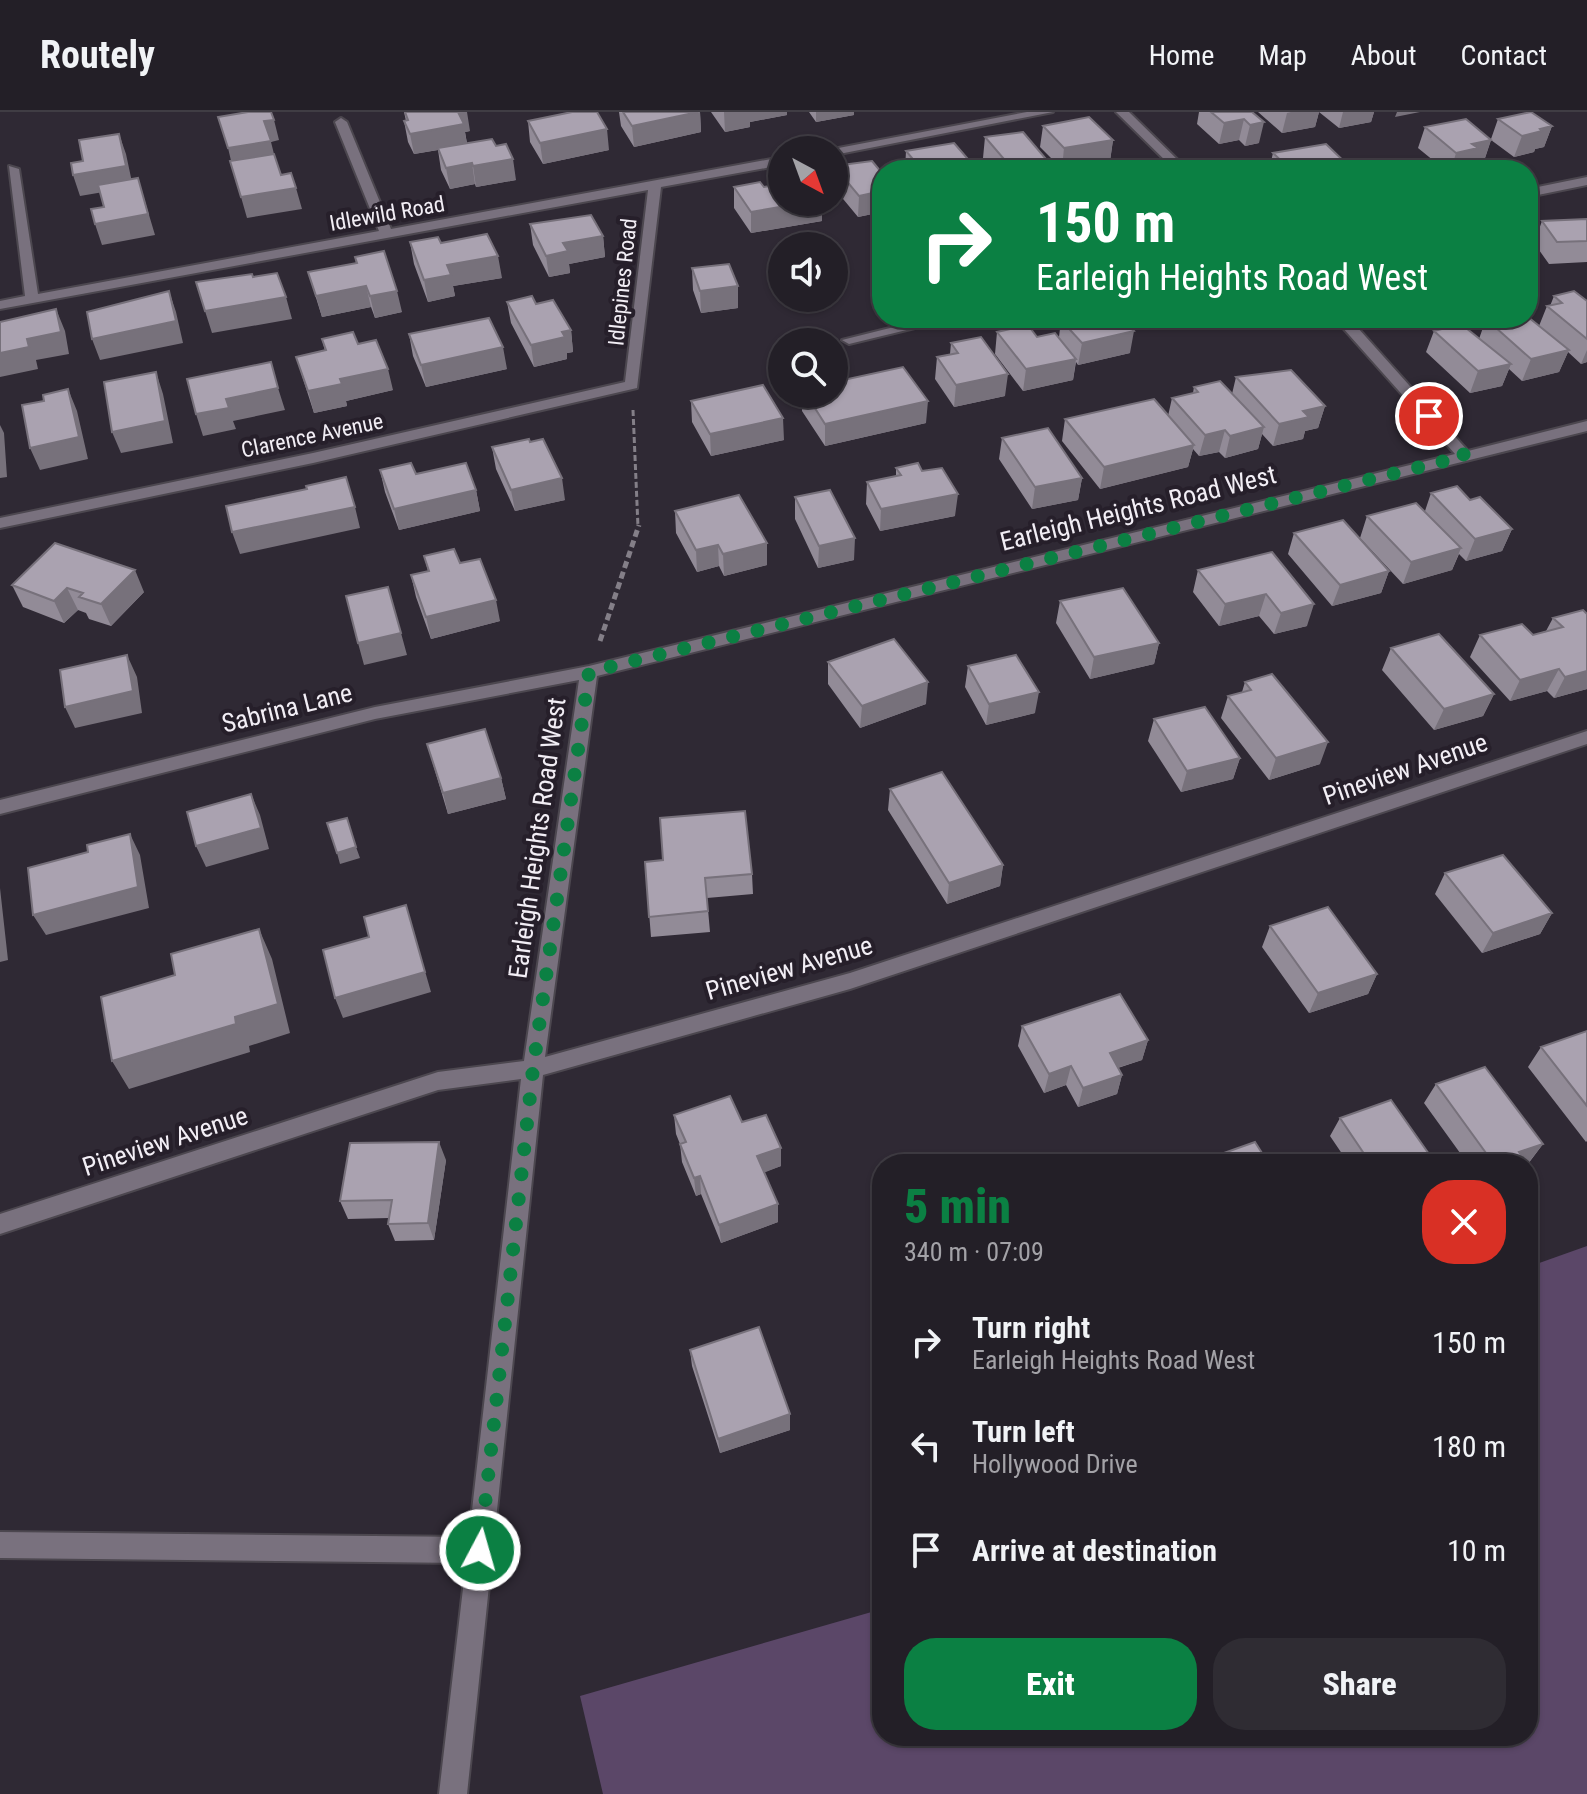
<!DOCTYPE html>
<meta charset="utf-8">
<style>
body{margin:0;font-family:"Roboto Condensed",sans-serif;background:#2f2c33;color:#f1f3f6;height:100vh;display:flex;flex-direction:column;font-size:30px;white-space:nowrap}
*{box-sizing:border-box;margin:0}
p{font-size:26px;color:#a3a2a7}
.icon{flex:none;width:44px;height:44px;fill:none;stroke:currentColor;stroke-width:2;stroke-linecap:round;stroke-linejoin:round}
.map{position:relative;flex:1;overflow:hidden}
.details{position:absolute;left:872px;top:1042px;width:666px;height:592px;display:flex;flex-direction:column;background:#231f27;border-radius:32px;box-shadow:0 2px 6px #0004,0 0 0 2px #403d44}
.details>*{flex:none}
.guide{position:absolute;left:872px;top:48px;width:666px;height:168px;border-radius:32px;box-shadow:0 2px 6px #0004,0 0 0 2px #403d44;background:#0b8043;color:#fff;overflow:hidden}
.needle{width:52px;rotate:139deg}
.controls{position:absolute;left:768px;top:24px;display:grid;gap:16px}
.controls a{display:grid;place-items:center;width:80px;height:80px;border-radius:50%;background:#231f27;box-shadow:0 2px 6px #0004,0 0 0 2px #403d44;font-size:40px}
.pin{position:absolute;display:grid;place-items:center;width:68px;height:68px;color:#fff;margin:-34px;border:4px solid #fff;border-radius:50%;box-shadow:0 2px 8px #0007}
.me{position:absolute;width:88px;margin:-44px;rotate:6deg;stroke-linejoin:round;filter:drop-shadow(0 0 6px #0008)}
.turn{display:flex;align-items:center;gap:28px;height:168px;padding:0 32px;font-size:36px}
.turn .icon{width:104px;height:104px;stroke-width:2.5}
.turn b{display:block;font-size:56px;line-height:68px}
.round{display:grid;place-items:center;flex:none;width:84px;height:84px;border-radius:32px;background:#2f2c33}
.overview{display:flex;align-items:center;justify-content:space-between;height:136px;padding:0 32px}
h1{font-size:48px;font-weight:800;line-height:60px;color:#0b8043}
.action{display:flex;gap:16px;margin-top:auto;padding:16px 32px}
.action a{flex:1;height:92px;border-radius:32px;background:#0b8043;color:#fff;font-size:32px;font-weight:800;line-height:92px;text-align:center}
.action a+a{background:#2f2c33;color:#f1f3f6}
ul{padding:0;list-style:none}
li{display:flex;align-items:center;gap:24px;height:104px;padding:0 32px}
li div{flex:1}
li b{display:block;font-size:30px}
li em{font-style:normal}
header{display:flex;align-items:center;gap:48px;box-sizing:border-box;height:112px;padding:0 40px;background:#231f27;border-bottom:2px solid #403d44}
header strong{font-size:38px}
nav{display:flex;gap:44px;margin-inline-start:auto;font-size:28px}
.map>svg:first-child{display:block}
.green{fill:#5b4768}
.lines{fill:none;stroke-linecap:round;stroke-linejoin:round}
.minor-casing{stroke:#4c474f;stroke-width:4}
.path-far1{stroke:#847f88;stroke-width:3;stroke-dasharray:6 3;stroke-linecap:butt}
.path{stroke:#847f88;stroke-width:5;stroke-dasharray:7 4;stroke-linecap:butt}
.minor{fill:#79717e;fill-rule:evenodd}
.wall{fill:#928b97}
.shaded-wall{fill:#77717b}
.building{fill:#aaa2b0;stroke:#77717b;stroke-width:2}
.route{stroke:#0b8043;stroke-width:14;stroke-dasharray:0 25.2}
.labels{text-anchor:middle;stroke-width:8;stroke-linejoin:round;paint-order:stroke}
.far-street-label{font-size:22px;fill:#f2eef5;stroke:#261f2a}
.street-label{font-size:26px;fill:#f2eef5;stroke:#261f2a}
</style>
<header>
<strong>Routely</strong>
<nav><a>Home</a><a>Map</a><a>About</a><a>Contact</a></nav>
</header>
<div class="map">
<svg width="1587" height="1682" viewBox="0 0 1587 1682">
<rect width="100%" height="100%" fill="#2f2934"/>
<path class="green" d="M1587,1134v548h-984l-23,-98 302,-87v127h646v-469z"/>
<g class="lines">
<defs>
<path id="minor" d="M1027,0h26l-219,43v-5h-6z
M1116,0h13l59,58h-13z
M341,6l6,4 44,107 391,-72v8l-121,22 -24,201 -324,75 -313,65v-10l313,-65 312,-71 23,-192 -648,119v-8l25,-5 -16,-130 10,3 19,125 341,-63 -44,-109z
M1587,65v8l-59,12v-8z
M930,206h26l-107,26 -7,-4z
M1334,206h15l119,133 119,-30v10l-990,245 -52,381 305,-84 737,-242v13l-737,245 -307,86 -76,719h-28l27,-231 -466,-5v-26l469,5 52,-458 -83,11 -438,144v-20l438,-142 86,-11 55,-381 -204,39 -375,95v-14l375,-93 214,-41 866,-212z"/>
</defs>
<use href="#minor" class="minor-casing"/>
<path class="path-far1" d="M633,298l5,117"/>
<path class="path" d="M600,529l39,-116"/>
<use href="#minor" class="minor"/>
</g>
<path class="wall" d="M404,0l66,19 -5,1 2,11 49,37 -40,7 -1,-3 -25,5 -9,-19 -3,-20 -24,4 -6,-12 -4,-21h2z
M619,0h81l1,20 -67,15 -13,-21z
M711,0h76v3l-37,7v5l-25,5z
M809,0h45v3l-38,7z
M1199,0h53l7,31 -14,3 -6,-6 -20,4 -22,-20z
M1258,0h61l-4,15 -33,6z
M1319,0h55l-3,10 -32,6z
M1498,7l54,7 -8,21 -9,2 -1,3 -20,5 -23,-17 -7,21 -10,2 -3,6 -2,1h-24l-27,-22 7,-21 66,12z
M528,9l81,29 -66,14 -13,-22z
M1043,14l70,14 -3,21 -48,8 -22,-22z
M985,25l61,22 -1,11h-52l-10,-12z
M906,39l68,19h-69z
M1273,41l79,16v1h-83z
M834,54l48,7v39l-24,5 -24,-29z
M734,75h30l18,15h40v19l-71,12 -17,-25z
M1587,107v43l-38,2 -15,-21 8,-22z
M530,112l73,12 2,21 -36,7 1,9 -21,4 -16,-32z
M410,130l31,1 61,35 -49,8 2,10 -27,6 -14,-38z
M355,145l47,55 -27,6 -4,-11 -49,10 -14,-45 48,-9z
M692,156l46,40 -37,5 -8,-23z
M1554,184l33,5v61l-6,2 -13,-12 -9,20 -37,9 -13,-12 -7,17 -32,7 -44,-41 8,-21 45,8 7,-20 53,7 8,-20h3z
M507,190l29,2 35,26 2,22 -6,1v6l-33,8 -23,-44z
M1061,208l69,33 -52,12 -2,-3 -3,18 -50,11 -28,-37 2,-22 40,5h22z
M409,222l98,35 -81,18 -13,-31z
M322,227l71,51 -47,11 1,5 -33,7 -18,-56 29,-6z
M951,231l54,53 -51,11 -19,-28 2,-22 13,-3z
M1236,265l89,29 -7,22 -13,3 -2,8 -30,7 -11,-12 -4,15 -33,9 -6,-6 -20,4 -6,-7 -5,18 -88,22 -38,-48 3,-22 103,-3 4,-18 21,-5 1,-6 38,7z
M802,282h32l92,29 -101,23 -23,-35z
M691,289l93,39 -73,16 -19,-34z
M1002,326l80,40 -4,22 -46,9 -33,-50z
M492,335l73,53 -50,11 -19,-42z
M896,356l26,3 33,45 -75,15 -14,-27 1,-22 29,-6z
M380,358l36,4 60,16 4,21 -81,19 -14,-38z
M1431,381l39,7 42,29 -10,22 -36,10 -7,-7 -7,16 -49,14 -43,-46 7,-22 58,-5z
M795,385l59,63 -36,8 -23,-49z
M675,399l92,32v22l-43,11 -5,-10 -22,6 -21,-39z
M1294,421l95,38 -8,22 -49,13 -44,-52z
M1272,440l35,74 -33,8 -15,-18 -40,10 -26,-34 5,-22z
M424,444l36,7 40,58 -69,18 -15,-42 -5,-22 17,-4z
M12,473l132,7 -33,34 -22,-7 -3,-6 -8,-3 -14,13 -41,-16z
M1060,489l99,42 -5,21 -64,15 -34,-56z
M1587,502v75l-33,9 -7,-7 -37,10 -40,-44 10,-22h53l13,-4 7,-13z
M1391,536l103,46 -11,22 -49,14 -52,-60z
M828,550l98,42 -66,24 -32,-44z
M968,554l67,47 -49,12 -21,-38z
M1245,570l75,82 -51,16 -48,-62 7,-22 14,-4z
M1154,607l86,39 -7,21 -52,13 -33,-51z
M427,632l74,34 5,21 -58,15z
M890,677l113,76 -3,21 -53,18 -59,-94z
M645,750l107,12 1,20 -46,4 3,34 -59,5z
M1445,761l107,40 -12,21 -58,19 -47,-59z
M1270,814l107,48 -9,20 -59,19 -47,-66z
M1022,914l126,14 -6,20 -24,8 4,7 -5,19 -39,13 -12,-22 -22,8 -26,-47z
M1587,919v110l-1,1 -58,-75 13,-20z
M1436,972l107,60 -15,20h-60l-44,-61z
M674,1003l68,7 39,44 -17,6 14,32v18l-57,21 -20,-49 -5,2 -14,-34 -2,-18 -4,-10z
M1340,1006l96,46h-87l-19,-28z
M446,1048l-12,80 -39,1 -7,-17 1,-6 -41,1 -8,-18z
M690,1238l100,80 -70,23 -28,-87z"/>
<path class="shaded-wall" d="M458,0h9l3,19 -5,1 2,13 -53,9 -4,-20z
M700,0l1,20 -67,15 -2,-21 49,-11z
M724,0h63v3l-37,7v5l-25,5z
M816,0h38v3l-38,7z
M1291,0h28l-4,15 -33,6 5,-20z
M1343,0h31l-3,10 -32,6z
M1397,0h23l-25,5z
M1244,7l-5,21 -20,4 5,-21z
M274,8l5,20 -8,2 5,20 -43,7 -5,-21 36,-27z
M1264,10l-5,21 -14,3 5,-21z
M1552,14l-8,21 -9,2 -1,3 -20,5 8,-21z
M607,17l2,21 -66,14 -3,-21z
M119,22l7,20 7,33 -53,9 -7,-21z
M1113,28l-3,21 -48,8 2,-21z
M1491,28l-7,21 -10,2 -3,6 -20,1 5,-17 16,-9z
M513,47l3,21 -40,7 -3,-21z
M1046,47l-1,11h-36v-5z
M472,51l3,21 -25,5 -4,-21z
M974,54v4h-20z
M138,66l17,57 -53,10 -7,-21z
M296,76l6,21 -55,9 -6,-21z
M882,79v21l-24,5 1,-21z
M809,90h13v19l-71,12v-21z
M603,124l2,21 -36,7 1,9 -21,4 -3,-21 17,-13z
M498,144l4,22 -49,8 2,10 -27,6 -4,-22 23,-15z
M366,174l5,21 -49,10 -6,-21z
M738,174v22l-37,5 -1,-22z
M169,179l7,21 7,31 -83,17 -8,-21z
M397,179l5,21 -27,6 -5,-22z
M286,185l6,22 -80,14 -7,-22z
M56,197l9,22 4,23 -33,6 2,9 -38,8v-24l27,-14z
M571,218l2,22 -6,1v6l-33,8 -3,-22 31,-13z
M1134,219l-4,22 -52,12 4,-22z
M503,235l4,22 -81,18 -5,-22z
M1569,238l-10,22 -37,9 9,-22z
M1587,238v12l-6,2z
M1076,247l-3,21 -50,11 3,-22z
M1511,252l-9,22 -32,7 8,-22z
M388,257l5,21 -47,11 1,5 -33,7 -6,-22 32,-12z
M156,260l7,22 10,49 -52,10 -9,-21z
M1008,262l-3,22 -51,11 2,-22z
M278,276l7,22 -52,11 3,8 -33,7 -7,-22 30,-15z
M68,277l9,22 11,48 -48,11 -10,-22z
M928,289l-2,22 -101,23v-22z
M1325,294l-7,22 -13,3 -2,8 -30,7 6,-22 24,-13z
M783,306l1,22 -73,16 -1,-22z
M0,313l4,8 3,44 -7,1z
M1264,315l-6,22 -33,9 5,-22z
M1225,318l-6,22 -20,4 6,-21z
M1194,333l-6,22 -88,22 4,-22z
M562,366l3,22 -50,11 -4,-21z
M1082,366l-4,22 -46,9 3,-22z
M476,378l4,21 -81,19 -5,-21z
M958,382l-3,22 -75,15 1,-22z
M355,395l5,21 -120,26 -8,-22z
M1512,417l-10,22 -36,10 9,-22z
M855,426l-1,22 -36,8 1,-22z
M767,431v22l-43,11 -1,-22z
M718,433l1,21 -22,6 -1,-22z
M1461,436l-9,22 -49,14 8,-22z
M135,458l9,22 -33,34 -10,-22z
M1389,459l-8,22 -49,13 8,-21z
M67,476l11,22 -14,13 -10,-22z
M1266,482l-7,22 -40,10 6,-22z
M496,488l4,21 -69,18 -5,-22z
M1314,492l-7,22 -33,8 7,-21z
M401,521l6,22 -43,10 -6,-22z
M1159,531l-5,21 -64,15 4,-22z
M127,543l10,22 5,36 -67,15 -10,-21z
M1559,557l-12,22 -37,10 10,-21z
M1587,559v18l-33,9 11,-21z
M928,570l-2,22 -66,24 2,-22z
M1039,580l-4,21 -49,12 3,-21z
M1494,582l-11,22 -49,14 10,-21z
M1328,630l-8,22 -51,16 7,-22z
M1240,646l-7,21 -52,13 6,-21z
M501,666l5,21 -58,15 -5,-21z
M251,682l9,21 9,34 -63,18 -10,-21z
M130,722l10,21 9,53 -103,27 -13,-20z
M356,735l4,11 -20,6 -3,-11z
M1003,753l-3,21 -53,18 2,-21z
M0,776l8,72 -8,2z
M406,793l25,87 -88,26 -8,-20z
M1552,801l-12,21 -58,19 11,-20z
M259,817l13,30 18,74 -41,13 1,6 -121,37 -17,-28 123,-44z
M1377,862l-9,20 -59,19 9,-20z
M1148,928l-6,20 -38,12 6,-19z
M1071,954l-5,19 -22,8 5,-19z
M1122,963l-5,19 -39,13 5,-19z
M439,1030l7,18 -12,80 -6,-17z
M1543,1032l-14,18 -4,2 -6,-12z
M781,1036v18l-23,9 -1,-19z
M700,1064l1,18 -5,2 -2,-18z
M778,1092v18l-57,21 -2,-18z
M790,1302v16l-70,23 -2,-14z"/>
<path class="building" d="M248,0h23l3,8 -10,1 7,20 -43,7 -10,-31z
M405,0h53l6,12 -54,10 -6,-13 4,-1z
M572,0h25l10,17 -67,14 -12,-22z
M623,0h75l-66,14z
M1211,0h41l12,10 -14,3 -6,-6 -20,4z
M1531,0l21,14 -12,3 2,2 -20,5 -24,-17z
M1089,5l24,23 -49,8 -21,-22z
M1466,7l25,21 -19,4 6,4 -22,5 -31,-26z
M1023,20l23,27 -37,6 -24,-28z
M119,22l7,32 -53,9 -2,-12 12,-2 -4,-21z
M492,27l4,7 10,-2 7,15 -40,7 -1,-3 -26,5 -8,-20z
M954,31l20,23 -20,4h-32l-16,-19z
M1326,32l26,25 -61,1 -18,-17z
M274,42l7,21 10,-2 5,15 -55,9 -11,-36z
M872,49l10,12v18l-23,5 -25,-30z
M138,66l10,36 -53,10 -4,-15 13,-2 -6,-22z
M760,70l4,5 18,-3v18h27l-58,10 -17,-25z
M591,103l12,21 -40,7 5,8 -22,5 -16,-32z
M1587,107v22l-30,1 -15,-21z
M487,122l11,22 -51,9 4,10 -27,5 -14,-38 28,-5 3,6z
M384,139l13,40 -27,5 -4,-10 -50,10 -8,-24 49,-9 -2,-6z
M729,152l9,22 -38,5 -8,-23z
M277,161l9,24 -81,14 -9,-29 56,-8 1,3z
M169,179l7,30 -84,18 -5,-27z
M1574,179l13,10v38l-40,-33 15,-3 -8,-7z
M532,184l4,8 17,-4 18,30 -9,2 3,5 -34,8 -24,-43z
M56,197l5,23 -34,7 2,8 -29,6v-31z
M1528,205l41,33 -38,9 -45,-40z
M489,206l14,29 -82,18 -12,-31z
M1069,206h53l12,13 -52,12 -21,-23z
M1461,212l50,40 -33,7 -44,-40z
M1028,213l9,12 18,-4 21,26 -50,10 -29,-37z
M353,220l5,12 18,-4 12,29 -48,10 2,5 -34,7 -12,-34 30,-7 -4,-11z
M981,225l27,37 -52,11 -19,-28 21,-4 -7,-10z
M271,250l7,26 -52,11 3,9 -33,6 -9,-35z
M903,255l25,34 -103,23 -19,-30h28v-12z
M1291,258l34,36 -22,5 6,6 -30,7 -43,-47z
M156,260l9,49 -53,11 -8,-50z
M1220,269l44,46 -34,9 -5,-6 -20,5 -33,-37 26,-6 -4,-5z
M763,273l20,33 -73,16 -19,-33z
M68,277l11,48 -49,11 -8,-43 22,-4 -1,-6z
M1154,287l40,46 -90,22 -39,-48z
M1048,316l34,50 -47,9 -33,-49z
M529,327l1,3 13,-3 19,39 -51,12 -19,-43z
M411,351l5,11 50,-11 10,27 -82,19 -14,-39z
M918,351l4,8 20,-3 16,26 -77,15 -14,-27 34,-7 -5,-7z
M346,365l9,30 -123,25 -6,-26 81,-17 -1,-3z
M1457,374l13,14 10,-3 32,32 -37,10 -44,-46z
M830,378l25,48 -36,8 -24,-49z
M739,383l28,48 -44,11 -5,-9 -22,5 -21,-39z
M1416,391l45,45 -50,14 -44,-46z
M1343,408l46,51 -49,14 -46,-52z
M55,431l80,27 -34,34 -22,-7 4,-4 -16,-5 -13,13 -42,-16z
M454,437l6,14 20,-4 16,41 -70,17 -15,-42 18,-4 -5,-15z
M1272,440l42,52 -33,9 -15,-19 -41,10 -27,-34z
M388,475l13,46 -43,10 -12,-47z
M1123,476l36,55 -65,14 -34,-56z
M1583,498l4,4v57l-22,6 -6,-8 -39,11 -40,-45 42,-11 11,11 30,-8 -10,-9z
M1439,522l55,60 -50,15 -53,-61z
M894,527l34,43 -66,24 -34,-44z
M127,543l6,36 -68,16 -5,-37z
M1016,543l23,37 -50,12 -21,-38z
M1272,562l56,68 -52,16 -48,-62 23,-6 -6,-8z
M1205,595l35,51 -53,13 -33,-52z
M485,617l16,49 -58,15 -16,-49z
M942,660l61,93 -54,18 -59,-94z
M251,682l10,34 -65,18 -9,-34z
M745,699l7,63 -47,4 3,33 -59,6 -4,-55 18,-2 -3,-42z
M347,706l9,29 -19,6 -10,-30z
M130,722l8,53 -105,28 -5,-47 60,-16 -1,-7z
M1503,743l49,58 -59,20 -48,-60z
M406,793l19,67 -90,26 -12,-48 46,-13 -5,-20z
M1328,795l49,67 -59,19 -48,-67z
M259,817l19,75 -43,13 1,7 -124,37 -11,-64 74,-22 -4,-21z
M1120,882l28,46 -38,13 12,22 -39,13 -12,-22 -22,8 -27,-48z
M1587,919v75l-46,-59z
M1485,955l58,77 -24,8 9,12h-34l-58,-80z
M730,984l12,26 24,-7 15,33 -24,8 21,48 -59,21 -19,-49 -6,2 -14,-34 6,-2 -12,-27z
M1391,988l45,64h-65l-31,-46z
M439,1030l-11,81 -40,1 4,-24 -52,1 10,-58z
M1255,1030l14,22h-76z
M1528,1052l5,8 -5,2z
M759,1215l31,87 -72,25 -28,-89z"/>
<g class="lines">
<path class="route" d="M480,1438l53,-481 56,-397 876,-216 -36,-40"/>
</g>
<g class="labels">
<g class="far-street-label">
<text transform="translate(387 101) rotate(-10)" y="8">Idlewild Road</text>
<text transform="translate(622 170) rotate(-84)" y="8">Idlepines Road</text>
<text transform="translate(312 323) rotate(-12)" y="8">Clarence Avenue</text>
</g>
<g class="street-label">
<text transform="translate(1138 396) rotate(-14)" y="9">Earleigh Heights Road West</text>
<text transform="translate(287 596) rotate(-14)" y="9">Sabrina Lane</text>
<text transform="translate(1405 657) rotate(-19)" y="9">Pineview Avenue</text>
<text transform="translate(537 726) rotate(-82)" y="9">Earleigh Heights Road West</text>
<text transform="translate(789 856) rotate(-16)" y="9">Pineview Avenue</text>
<text transform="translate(165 1029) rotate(-18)" y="9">Pineview Avenue</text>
</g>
</g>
</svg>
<div class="controls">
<a><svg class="needle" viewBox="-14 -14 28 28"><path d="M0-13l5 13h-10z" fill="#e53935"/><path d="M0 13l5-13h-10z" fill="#a3a2a7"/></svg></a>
<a><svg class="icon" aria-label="sound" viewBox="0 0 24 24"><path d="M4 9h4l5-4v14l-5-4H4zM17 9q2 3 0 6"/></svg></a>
<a><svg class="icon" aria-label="search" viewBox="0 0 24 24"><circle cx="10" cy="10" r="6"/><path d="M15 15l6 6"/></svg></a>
</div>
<div class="pin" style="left:1429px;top:304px;background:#d93025"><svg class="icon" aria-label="arrive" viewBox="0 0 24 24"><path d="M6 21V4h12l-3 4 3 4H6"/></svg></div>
<svg class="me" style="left:480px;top:1438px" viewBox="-20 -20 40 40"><circle r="17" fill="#0b8043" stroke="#fff" stroke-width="3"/><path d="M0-11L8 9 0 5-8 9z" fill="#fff"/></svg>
<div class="guide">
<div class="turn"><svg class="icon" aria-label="right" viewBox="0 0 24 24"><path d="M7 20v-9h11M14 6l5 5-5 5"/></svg><div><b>150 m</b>Earleigh Heights Road West</div></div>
</div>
<section class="details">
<div class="overview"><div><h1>5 min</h1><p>340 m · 07:09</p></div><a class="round" style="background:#d93025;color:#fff"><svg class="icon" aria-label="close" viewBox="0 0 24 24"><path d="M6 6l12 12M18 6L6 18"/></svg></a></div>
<ul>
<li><svg class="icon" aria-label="right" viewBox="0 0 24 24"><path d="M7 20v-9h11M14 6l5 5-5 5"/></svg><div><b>Turn right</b><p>Earleigh Heights Road West</p></div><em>150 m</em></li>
<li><svg class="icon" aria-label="left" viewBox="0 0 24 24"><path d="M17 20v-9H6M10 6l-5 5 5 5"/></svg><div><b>Turn left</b><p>Hollywood Drive</p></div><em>180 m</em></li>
<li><svg class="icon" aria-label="arrive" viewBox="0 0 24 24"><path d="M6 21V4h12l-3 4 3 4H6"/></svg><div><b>Arrive at destination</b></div><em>10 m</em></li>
</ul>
<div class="action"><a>Exit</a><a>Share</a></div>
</section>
</div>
